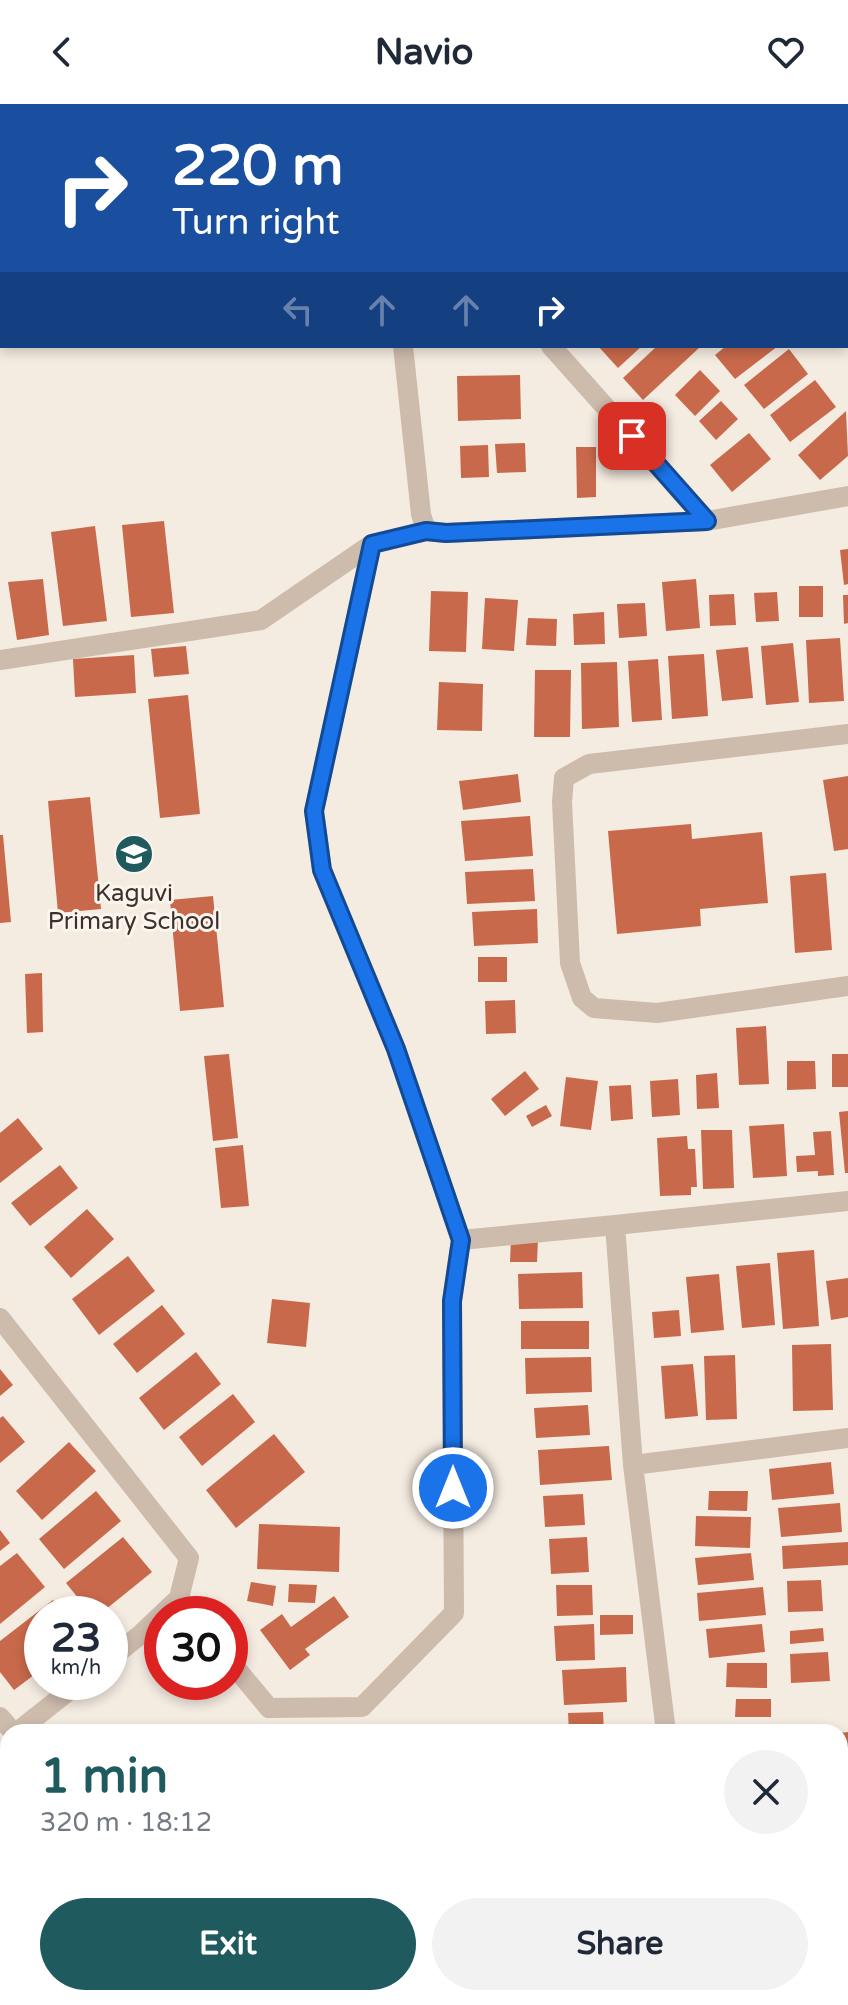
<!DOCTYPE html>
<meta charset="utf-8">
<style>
body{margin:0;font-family:"Varela Round",sans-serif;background:#f2f2f3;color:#1f2937;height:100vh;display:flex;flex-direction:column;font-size:30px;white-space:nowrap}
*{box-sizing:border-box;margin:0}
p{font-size:26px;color:#747a83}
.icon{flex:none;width:44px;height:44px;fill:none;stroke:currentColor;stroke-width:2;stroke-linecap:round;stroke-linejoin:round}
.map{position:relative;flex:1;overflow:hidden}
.sheet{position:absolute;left:0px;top:1620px;width:848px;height:282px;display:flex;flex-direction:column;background:#fff;border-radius:24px 24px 0 0;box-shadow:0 4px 12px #0003}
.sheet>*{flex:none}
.hud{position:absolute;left:0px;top:0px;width:848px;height:244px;box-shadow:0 4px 12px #0003;background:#1a4fa0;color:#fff;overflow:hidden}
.speed{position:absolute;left:24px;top:1492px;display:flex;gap:16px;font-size:40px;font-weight:700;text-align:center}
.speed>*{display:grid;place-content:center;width:104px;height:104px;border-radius:50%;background:#fff;box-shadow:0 4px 12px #0003;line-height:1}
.speed small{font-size:20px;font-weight:400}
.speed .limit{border:12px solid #d22;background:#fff;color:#111}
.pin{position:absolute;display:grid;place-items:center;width:68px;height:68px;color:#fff;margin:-34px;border-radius:16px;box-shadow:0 4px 12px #0006}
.me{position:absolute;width:88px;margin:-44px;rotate:0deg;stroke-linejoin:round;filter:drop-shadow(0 0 6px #0008)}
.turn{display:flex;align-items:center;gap:28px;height:168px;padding:0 40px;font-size:36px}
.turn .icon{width:104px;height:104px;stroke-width:2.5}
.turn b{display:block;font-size:56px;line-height:68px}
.lanes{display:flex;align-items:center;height:76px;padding:0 40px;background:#0003;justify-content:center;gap:40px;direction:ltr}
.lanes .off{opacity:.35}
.round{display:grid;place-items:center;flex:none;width:84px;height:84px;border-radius:42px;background:#f2f2f3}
.summary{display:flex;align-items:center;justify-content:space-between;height:136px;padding:0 40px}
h1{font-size:48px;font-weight:800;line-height:60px;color:#1f5a5e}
.action{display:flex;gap:16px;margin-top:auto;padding:16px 40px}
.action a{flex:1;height:92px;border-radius:48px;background:#1f5a5e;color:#fff;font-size:32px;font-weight:800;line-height:92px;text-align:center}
.action a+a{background:#f2f2f3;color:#1f2937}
header{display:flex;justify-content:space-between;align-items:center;height:104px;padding:0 40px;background:#fff;font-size:36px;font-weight:800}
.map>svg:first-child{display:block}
.building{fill:#c8694b}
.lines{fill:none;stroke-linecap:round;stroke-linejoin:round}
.street{stroke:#cdbbac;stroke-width:20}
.route-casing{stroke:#114b97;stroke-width:20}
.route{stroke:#1a73e8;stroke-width:14}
.labels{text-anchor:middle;stroke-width:6;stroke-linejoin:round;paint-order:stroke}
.poi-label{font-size:24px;fill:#3b302b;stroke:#fbf5ee}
</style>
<header><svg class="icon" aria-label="back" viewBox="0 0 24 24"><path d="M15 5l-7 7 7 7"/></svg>Navio<svg class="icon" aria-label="heart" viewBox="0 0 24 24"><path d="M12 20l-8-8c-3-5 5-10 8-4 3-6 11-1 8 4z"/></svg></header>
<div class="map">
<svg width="848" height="1901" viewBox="0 0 848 1901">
<rect width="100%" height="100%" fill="#f4ebe1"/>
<path class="building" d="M598,242h44l-24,22z
M657,242h40l2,2 -56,52 -20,-22z
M726,242h52l-43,33 -20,-24z
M789,245l19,25 -44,35 -20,-24z
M700,266l20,21 -25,25 -20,-21z
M520,271l1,44 -63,2 -1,-45z
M815,276l21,27 -46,35 -20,-27z
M721,297l17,18 -22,21 -17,-19z
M846,307l2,45 -28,24 -22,-25z
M749,329l22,26 -39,33 -22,-27z
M525,339l1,29 -29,1 -2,-29z
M488,341l1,32 -28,1 -1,-32z
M576,343h20v50l-19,1z
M164,417l10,92 -43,4 -9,-92z
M95,422l12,95 -44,5 -12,-94z
M848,445v35l-4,1 -4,-35z
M43,475l6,56 -32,5 -9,-58z
M696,475l4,49 -34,3 -4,-49z
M799,482h24v31h-24z
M431,487l37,1 -2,60 -37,-1z
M777,488l2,29 -23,1 -2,-29z
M734,490l2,31 -26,1 -1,-31z
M843,491h5v28l-4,1z
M485,494l33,2 -4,51 -32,-2z
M645,499l2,33 -28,2 -2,-34z
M604,508l1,32 -31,1 -1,-31z
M528,514l29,1 -1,27 -30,-1z
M840,534l4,63 -35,2 -3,-63z
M793,539l6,59 -33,3 -5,-59z
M186,542l3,28 -35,3 -3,-28z
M748,543l5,51 -31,3 -6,-51z
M704,550l4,62 -36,3 -4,-63z
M134,551l2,38 -61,4 -2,-38z
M658,555l4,61 -30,2 -4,-61z
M617,558l2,65 -37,2 -1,-66z
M535,566h36l-1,67h-36z
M439,578l44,2 -1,47 -45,-1z
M188,591l12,119 -40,4 -12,-119z
M518,670l3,28 -58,8 -4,-29z
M848,672v73l-14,2 -11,-71z
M90,693l11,112 -43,4 -10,-112z
M530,712l3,40 -68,5 -4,-40z
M691,720l1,15 70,-7 6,71 -68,6 1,17 -84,8 -9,-103z
M0,731h3l8,87 -11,1z
M533,765l2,32 -68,3 -2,-32z
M826,769l6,77 -37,3 -5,-77z
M213,792l11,111 -44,4 -10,-111z
M537,805l1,34 -64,3 -2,-34z
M478,853h29v25h-29z
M42,869l1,59 -16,1 -2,-59z
M515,896l1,33 -30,1 -1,-33z
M766,922l3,58 -30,1 -3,-57z
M229,950l9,84 -25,3 -9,-85z
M832,950h16v33h-16z
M787,957h28l1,28 -29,1z
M525,967l14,18 -34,27 -14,-17z
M717,969l2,35 -22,1 -1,-34z
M566,973l32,4 -7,49 -31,-4z
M678,975l2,36 -28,2 -2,-36z
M631,981l2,34 -22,2 -2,-35z
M546,1001l6,11 -20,11 -6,-11z
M848,1007v62h-3l-6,-61z
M18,1014l25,31 -43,34v-50z
M784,1020l3,52 -34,2 -4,-52z
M701,1026h31l2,58 -31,1z
M831,1027l3,44 -16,1v-5l-21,1 -1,-16 19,-1 -2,-23z
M687,1032l1,13h7l2,38h-6v8l-31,1 -3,-58z
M243,1041l6,61 -28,2 -6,-60z
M60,1061l18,23 -48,38 -19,-23z
M87,1105l27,30 -43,39 -27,-31z
M511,1134h27l-1,24h-27z
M814,1146l5,76 -36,3 -6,-76z
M128,1152l27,35 -56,44 -27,-36z
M770,1159l5,62 -33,3 -6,-62z
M582,1168l1,36 -64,1 -1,-35z
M719,1170l5,56 -33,3 -5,-56z
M848,1174v39l-17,3 -5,-39z
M272,1195l38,4 -4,44 -39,-4z
M162,1201l23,29 -48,39 -24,-29z
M679,1206l2,26 -27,2 -2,-26z
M521,1217h68v28h-68z
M831,1240l2,66 -40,1 -1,-66z
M196,1248l25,32 -57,46 -25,-32z
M735,1251l2,64 -31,1 -2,-64z
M591,1253l1,35 -66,2 -1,-36z
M693,1260l5,52 -33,3 -4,-53z
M0,1265l13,16 -13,11z
M233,1290l22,28 -53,44 -23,-29z
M588,1301l2,30 -54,3 -2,-30z
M3,1312l22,26 -25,21v-45z
M274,1330l31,38 -69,56 -30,-38z
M69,1338l27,29 -54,49 -26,-29z
M609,1342l3,34 -72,5 -2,-35z
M831,1358l3,32 -62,6 -3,-31z
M96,1387l25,30 -57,48 -25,-30z
M709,1387h39l-1,20 -39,-1z
M583,1390l2,31 -40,2 -2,-31z
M840,1399l2,29 -61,5 -3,-29z
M696,1412l55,1 -1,31 -55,-2z
M259,1420l81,3 -1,45 -82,-3z
M0,1426l10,13 -10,8z
M123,1433l29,35 -52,42h-9l-25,-31z
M587,1433l2,35 -38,2 -2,-35z
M848,1438v23l-65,4 -1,-23z
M17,1449l28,34 -45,37v-58z
M751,1449l3,27 -56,5 -3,-27z
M821,1476l2,31 -35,1 -1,-31z
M251,1478l25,4 -3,20 -26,-5z
M289,1480l28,1 -2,18 -27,-1z
M556,1481h36l1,30 -36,1z
M763,1483l3,28 -67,6 -2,-28z
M334,1492l15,21 -44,32 5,6 -20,15 -30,-40 22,-16 9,13z
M53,1496l11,14h-22v55l-28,21 -14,-18v-31z
M600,1511h33v19l-33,1z
M594,1520l1,36 -39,1 -2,-35z
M762,1520l3,28 -56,6 -3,-29z
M823,1524l1,13 -34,3v-13z
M828,1548l2,29 -39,2 -1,-29z
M727,1559h40v25l-41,-1z
M626,1563l1,35 -63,3 -2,-35z
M736,1595h35v18h-36z
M603,1608l1,20h-35l-1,-19z
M848,1628v31l-8,1v-31z
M848,1713v62h-8v-61z
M848,1802v41h-7l-1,-40z
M605,1894h35l1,7h-34z"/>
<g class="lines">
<path class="street" d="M380,0v2
M681,0l2,2
M846,209l2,3
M403,242l18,168 5,17
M551,242l156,175
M372,440l-58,267 8,59 74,179 65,191
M0,556l261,-40 111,-76 54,-13 20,2 261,-12 141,-25
M848,630l-259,30 -25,14 -2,24 8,161 12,35 12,10 63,5 191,-27
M0,1214l189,240 -10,40 -39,37 -30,24
M633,1361l215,-27
M179,1494l13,16
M230,1557l39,47 93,-1 92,-94 -2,-312 9,-61 154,-15
M0,1613l13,15
M17,1628l63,-50
M666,1628l-33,-267 -18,-240 233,-24
M840,1701l8,-2
M699,1894l1,7"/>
</g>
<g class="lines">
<defs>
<path id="route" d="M453,1384l-1,-187 9,-61 -65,-191 -74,-179 -8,-59 58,-267 54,-13 20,2 261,-12 -75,-85"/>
</defs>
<use href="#route" class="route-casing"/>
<use href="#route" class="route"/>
</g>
<defs>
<symbol id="school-disc" viewBox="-11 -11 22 22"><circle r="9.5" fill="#1f5a5e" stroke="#fbf5ee"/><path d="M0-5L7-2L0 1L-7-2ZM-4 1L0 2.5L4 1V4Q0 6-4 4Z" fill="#fff"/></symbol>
</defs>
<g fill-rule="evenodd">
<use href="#school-disc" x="112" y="728" width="44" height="44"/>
</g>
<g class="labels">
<g class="poi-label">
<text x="134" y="797">Kaguvi<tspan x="134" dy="28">Primary School</tspan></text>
</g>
</g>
</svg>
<div class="speed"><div>23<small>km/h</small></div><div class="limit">30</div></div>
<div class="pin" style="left:632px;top:332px;background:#d93025"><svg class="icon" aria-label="arrive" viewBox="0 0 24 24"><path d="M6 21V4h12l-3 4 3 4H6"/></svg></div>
<svg class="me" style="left:453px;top:1384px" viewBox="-20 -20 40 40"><circle r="17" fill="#1a73e8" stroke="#fff" stroke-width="3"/><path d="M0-11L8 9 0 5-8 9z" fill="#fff"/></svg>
<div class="hud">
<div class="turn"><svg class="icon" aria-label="right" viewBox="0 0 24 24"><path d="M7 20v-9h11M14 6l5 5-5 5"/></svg><div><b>220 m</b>Turn right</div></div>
<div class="lanes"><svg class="icon off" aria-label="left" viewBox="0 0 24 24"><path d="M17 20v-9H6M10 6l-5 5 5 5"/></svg><svg class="icon off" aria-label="ahead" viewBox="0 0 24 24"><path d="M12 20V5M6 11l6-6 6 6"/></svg><svg class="icon off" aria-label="ahead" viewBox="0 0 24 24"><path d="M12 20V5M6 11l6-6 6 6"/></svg><svg class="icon" aria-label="right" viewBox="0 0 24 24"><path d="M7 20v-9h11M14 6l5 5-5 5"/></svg></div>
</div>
<section class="sheet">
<div class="summary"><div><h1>1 min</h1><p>320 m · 18:12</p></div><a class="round"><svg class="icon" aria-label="close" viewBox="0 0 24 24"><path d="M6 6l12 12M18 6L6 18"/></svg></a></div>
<div class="action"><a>Exit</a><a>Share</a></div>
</section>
</div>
